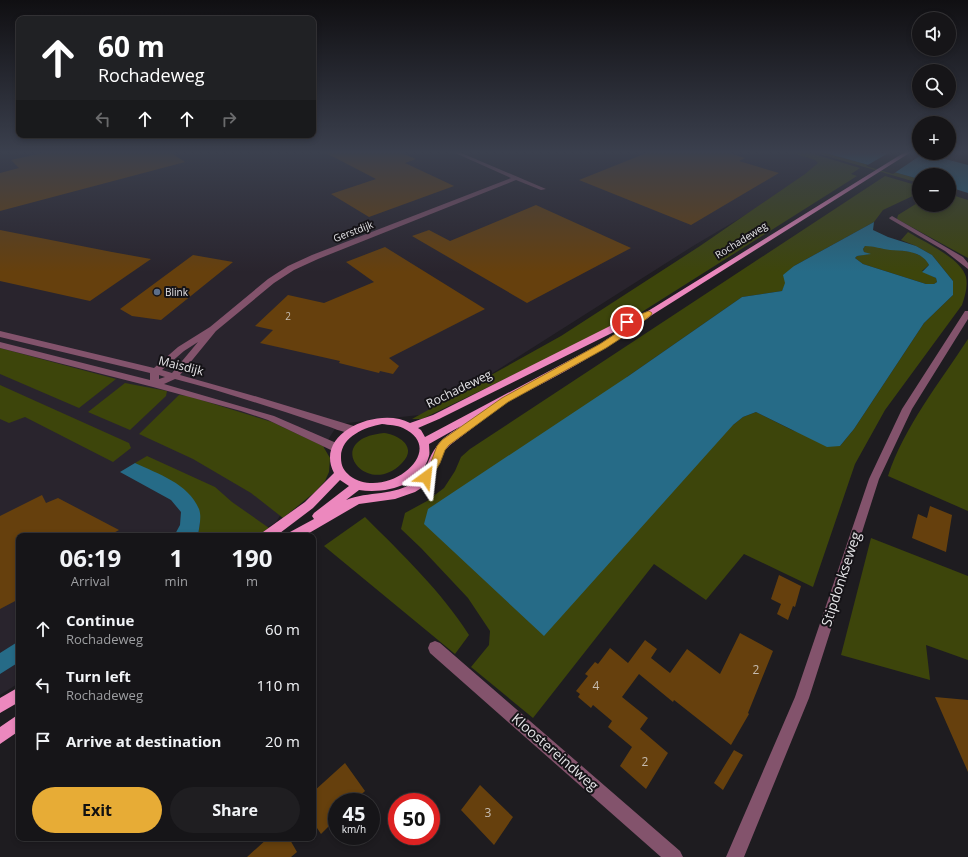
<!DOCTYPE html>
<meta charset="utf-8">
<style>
body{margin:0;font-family:"Open Sans",sans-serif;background:#1f1e21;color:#f1f3f6;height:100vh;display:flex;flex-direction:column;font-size:15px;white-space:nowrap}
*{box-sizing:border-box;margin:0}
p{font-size:13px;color:#9e9fa2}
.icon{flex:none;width:22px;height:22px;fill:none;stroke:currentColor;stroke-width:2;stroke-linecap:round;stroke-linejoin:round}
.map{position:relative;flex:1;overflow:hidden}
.panel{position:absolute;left:16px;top:533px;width:300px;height:308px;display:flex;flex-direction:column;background:#161518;border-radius:8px;box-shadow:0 2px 6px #0003,0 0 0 1px #353437}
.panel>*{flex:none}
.hud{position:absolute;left:16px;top:16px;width:300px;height:122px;border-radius:8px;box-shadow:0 2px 6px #0003,0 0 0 1px #353437;background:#202124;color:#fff;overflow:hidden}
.controls{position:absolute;left:912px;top:12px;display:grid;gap:8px}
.controls a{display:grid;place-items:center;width:44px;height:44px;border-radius:50%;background:#161518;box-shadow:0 2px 6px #0003,0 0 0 1px #353437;font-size:20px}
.speed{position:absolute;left:328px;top:793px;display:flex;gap:8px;font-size:20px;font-weight:700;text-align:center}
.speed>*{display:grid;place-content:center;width:52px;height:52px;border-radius:50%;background:#161518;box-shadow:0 2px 6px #0003,0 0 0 1px #353437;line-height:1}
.speed small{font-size:10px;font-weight:400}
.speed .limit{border:6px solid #d22;background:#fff;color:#111}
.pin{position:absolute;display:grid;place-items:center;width:34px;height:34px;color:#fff;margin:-17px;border:2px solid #fff;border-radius:50%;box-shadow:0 1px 4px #0007}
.me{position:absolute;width:44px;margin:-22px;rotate:30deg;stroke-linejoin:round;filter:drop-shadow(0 0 3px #0008)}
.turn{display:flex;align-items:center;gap:14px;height:84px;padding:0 16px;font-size:18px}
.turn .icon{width:52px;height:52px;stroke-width:2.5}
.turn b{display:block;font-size:28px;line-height:34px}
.lanes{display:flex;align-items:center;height:38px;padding:0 16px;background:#0003;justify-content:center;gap:20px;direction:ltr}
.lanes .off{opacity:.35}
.eta{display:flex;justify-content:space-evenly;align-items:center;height:68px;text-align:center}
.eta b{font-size:24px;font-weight:700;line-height:28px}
.action{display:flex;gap:8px;margin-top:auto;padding:8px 16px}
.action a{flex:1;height:46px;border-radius:24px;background:#e7ac36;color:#111;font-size:16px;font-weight:700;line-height:46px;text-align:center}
.action a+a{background:#1f1e21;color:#f1f3f6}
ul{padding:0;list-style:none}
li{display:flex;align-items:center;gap:12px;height:56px;padding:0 16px}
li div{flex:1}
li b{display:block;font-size:15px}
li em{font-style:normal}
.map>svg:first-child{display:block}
.built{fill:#29242d}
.green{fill:#3d450b}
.water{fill:#266b87;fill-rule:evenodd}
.pier{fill:#1e1c20}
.building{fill:#66400d}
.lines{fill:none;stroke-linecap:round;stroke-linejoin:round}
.minor{fill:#83536c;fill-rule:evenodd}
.major{fill:#ec88be;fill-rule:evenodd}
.route{fill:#e7ac36;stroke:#967023}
.service-dot{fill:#5c6f8a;stroke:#151317;stroke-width:1.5}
.labels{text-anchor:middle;stroke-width:4;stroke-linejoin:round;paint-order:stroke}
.far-street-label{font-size:10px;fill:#e6e5e8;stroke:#151317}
.far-poi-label{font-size:10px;fill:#e6e5e8;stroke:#151317;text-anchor:start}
.number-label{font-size:10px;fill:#c6bcb1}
.street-label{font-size:12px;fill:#e6e5e8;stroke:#151317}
.near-number-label{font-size:12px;fill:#c6bcb1}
.near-street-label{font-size:14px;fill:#e6e5e8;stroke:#151317}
</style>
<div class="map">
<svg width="968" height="857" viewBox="0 0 968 857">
<rect width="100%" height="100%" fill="#1e1c20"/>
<path class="built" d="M0,152h789l43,12 -139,82 -265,168 -90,10 -62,98 -23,14h-234v147l-19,12z"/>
<path class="green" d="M790,152h17l53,16 -9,6 6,2 -220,139 -215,104h-10l149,-83 139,-90 105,-72 13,-11 -3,-3z
M813,152h9l97,27v4z
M885,176l34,10v7l-36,17 -9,12 -80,44 -12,25 -40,6 -115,80 106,48 10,-8 13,-5 36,18 48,16 14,-17 70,-106 29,-28v-14l-21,-26 -16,-9 -15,-6 7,-8c16,10 53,26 58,45 2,10 -1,19 -4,28l-77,105 -30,54 -42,123 -69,-33 -38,46 -52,-36 -121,154 -62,-51 18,-22 1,-14 -22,-33 -47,-50 -20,-19 4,-16 22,-12 17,-13 11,-17 6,-14 9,-8z
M949,194l19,6v58l-71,-39 1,-4 21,-13v3h30z
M865,246h7l40,6 14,6 3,7 -7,6 14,7 1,4 -3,2h-8l-63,-20 -8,-6 2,-2 12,-2 -5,-2 -1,-3z
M968,339v172l-80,-35c16,-49 52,-94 80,-137z
M0,348l116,31 -37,29 -79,-34z
M125,383l42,8 -1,5 -36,34 -42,-18z
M0,385l129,58 2,5 -18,14 -88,-45 -16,6 -9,-4z
M179,395l9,1 84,26 51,24 7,12 -1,14 -4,9 -10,11 -32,26 -32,-25 -58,-34 -54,-25z
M384,433c15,2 34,14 18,30 -35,37 -82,-24 -18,-30z
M147,456l68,31 17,15 37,26 -12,8h-59l2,-14 -65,-59z
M365,517c37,37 76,74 104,118l-14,19 -131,-108z
M871,538l97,38v84l-42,-15 4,35 -89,-25z"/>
<path class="water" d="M822,152l100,1 46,12v28l-19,-6v-12h-30v4z
M874,222l-1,8 15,7 28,9 16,9 21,26v14l-29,28 -70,106 -14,17 -13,1 -71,-35 -13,5 -10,8 -189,211 -120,-112 4,-15 199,-132 115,-80 40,-6 3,-8 -2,-8 11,-9zM865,246c9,0 17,3 25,4 15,1 32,1 39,15l-7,7 14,6 1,4 -3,2h-8l-63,-20 -8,-6 2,-2 14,-2 -7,-2 -1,-3z
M135,463c23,11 53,20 64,46 3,8 0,18 -1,27h-24l6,-11 1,-13 -10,-12 -51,-28z
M19,641v21l-19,12v-21z"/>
<path class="pier" d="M890,152h29v1h5l-31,21 -27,-8z"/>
<path class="building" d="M47,152h123l15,10 -185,49v-38l19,-5 -8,-8z
M324,152h75l17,7 -11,4 49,23 -85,31 -38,-23 45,-15z
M649,152h76l20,6 -6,3 40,12 -88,52 -112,-45z
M536,205l95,43 -104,55 -115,-67 17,-6 21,11z
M0,230l112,22 39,7 -61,42 -90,-20z
M385,247l100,62 -96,49 10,8 -6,8 -13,-3 -1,2 -40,-10 1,-2 -80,-18 13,-13 -18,-4 33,-31 36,8 50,-21 -28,-20z
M193,255l40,7 -72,58 -29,-4 -12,-7z
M42,495l4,8 12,-5 61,32 -11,6h-89v63l-19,10v-93z
M930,506l22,9 -6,37 -34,-14 6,-24 9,4z
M779,575l22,11 -6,21 -2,-1 -5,14 -11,-6 4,-10 -10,-5z
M740,633l33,18 -25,62 1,1 -18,31 -57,-45 -1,2 -34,-28 -17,23 26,21 -8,11 28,24 -22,36 -26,-23 12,-19 -24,-20 4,-6 -19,-16 -2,3 -13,-11 2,-3 -4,-3 12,-15 -3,-2 10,-12 3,2 12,-16 18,15 17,-23 12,9 -6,9 19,15 17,-24 33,25z
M935,697l33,3v72z
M734,750l9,5 -20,35 -9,-7z
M345,763l20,28 -12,11h-16v16l-16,16 -8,-12v-30z
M480,785l33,32 -19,28 -33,-35z
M268,838h21l8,14 -6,5h-44z"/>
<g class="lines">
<path class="minor" d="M453,152h6l87,37 -5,1 -25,-10 -198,79 -24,11 -20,13 -58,48 -36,44 78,22 99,30 1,3 -1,3c-10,2 -26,-6 -36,-9 -48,-16 -96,-32 -146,-45l-11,5 110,32 67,29 1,3 -1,3h-8l-65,-31 -27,-9 -88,-24 -153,-39v-6l150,38v-7l-150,-36v-6l154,37 24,-21 32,-20 58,-48 20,-13 24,-11 199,-77zM198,342l-26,31 -10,-3 22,-19zM159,375l6,2 -6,2z
M892,216l71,41 5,6v6l-23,-18 -55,-32 -1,-1z
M965,311h3v8l-56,90 -33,70 -70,219 -65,159h-18l69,-160 74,-218 33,-70z
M435,641l5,2 240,208 3,6h-22l-231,-204 -2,-5 2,-5z"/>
<path class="major" d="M905,152h6l-259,163c-53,42 -116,71 -175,103l4,3 -2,2 -29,22 -6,6 -9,22 -12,14 -8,5 -20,7 -36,5 -55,32h-16l2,-4 24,-13 -2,-3 2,-3 35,-27 -9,-6 -27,28 -37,28h-15l2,-4 42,-30 29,-29c-21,-41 46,-67 76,-50l23,-8 181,-91 21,-8h5zM630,324l-30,20 -175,93 -4,-7 -3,-2 21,-9zM382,424c7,1 15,1 21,4 47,22 -17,74 -53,48 -6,-5 -9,-10 -9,-18 -1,-21 24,-31 41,-34zM461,426c-8,6 -18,11 -24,20 -9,11 -10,26 -23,36 -19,14 -46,9 -68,18l13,-10c26,4 62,-4 70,-34 1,-3 0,-8 0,-12z
M19,687v15l-19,11v-15z
M19,714v17l-19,13v-17z"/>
</g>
<linearGradient id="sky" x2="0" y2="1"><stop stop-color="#100f12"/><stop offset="0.56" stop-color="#3b404e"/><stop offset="1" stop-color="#3b404e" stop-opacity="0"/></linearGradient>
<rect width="968" height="272" fill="url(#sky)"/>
<path class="route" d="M649,311l3,2 -1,2 -22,18 -23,15 -98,54 -59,43 -4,5 -5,13 -10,17h-7l-2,-3 10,-15 6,-16 5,-6 60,-42 98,-54 32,-21 -7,1v-4z"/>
<circle class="service-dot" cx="157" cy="292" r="4"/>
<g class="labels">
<g class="far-street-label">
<text transform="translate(353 231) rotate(-21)" y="4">Gerstdijk</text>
<text transform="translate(741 240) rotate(-32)" y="4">Rochadeweg</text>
</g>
<g class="far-poi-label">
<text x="165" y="296">Blink</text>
</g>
<g class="number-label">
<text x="288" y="320">2</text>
</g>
<g class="street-label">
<text transform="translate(181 366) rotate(14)" y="4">Maisdijk</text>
<text transform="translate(459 389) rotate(-26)" y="4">Rochadeweg</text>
</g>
<g class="near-number-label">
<text x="756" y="674">2</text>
<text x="596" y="690">4</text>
<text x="645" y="766">2</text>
<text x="488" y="817">3</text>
</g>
<g class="near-street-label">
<text transform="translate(841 579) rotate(-72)" y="5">Stipdonkseweg</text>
<text transform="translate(555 752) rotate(41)" y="5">Kloostereindweg</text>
</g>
</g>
</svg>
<div class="controls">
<a><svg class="icon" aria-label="sound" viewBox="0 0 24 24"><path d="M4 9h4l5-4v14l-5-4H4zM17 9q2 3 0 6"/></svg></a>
<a><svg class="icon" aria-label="search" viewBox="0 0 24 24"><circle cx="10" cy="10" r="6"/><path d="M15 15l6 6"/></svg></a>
<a>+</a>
<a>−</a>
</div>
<div class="speed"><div>45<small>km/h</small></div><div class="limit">50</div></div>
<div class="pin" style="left:627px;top:322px;background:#d93025"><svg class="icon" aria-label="arrive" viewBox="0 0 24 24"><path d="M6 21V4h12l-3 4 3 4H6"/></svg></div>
<svg class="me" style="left:426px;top:477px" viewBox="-20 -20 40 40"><path d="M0-17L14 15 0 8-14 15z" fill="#e7ac36" stroke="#fff" stroke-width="4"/></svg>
<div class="hud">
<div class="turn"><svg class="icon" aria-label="ahead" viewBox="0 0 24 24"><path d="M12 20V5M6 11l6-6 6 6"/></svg><div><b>60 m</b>Rochadeweg</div></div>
<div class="lanes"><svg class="icon off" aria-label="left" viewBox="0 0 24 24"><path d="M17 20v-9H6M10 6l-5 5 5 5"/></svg><svg class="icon" aria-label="ahead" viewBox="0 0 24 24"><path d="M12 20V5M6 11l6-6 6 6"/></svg><svg class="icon" aria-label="ahead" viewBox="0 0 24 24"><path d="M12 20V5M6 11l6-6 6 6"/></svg><svg class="icon off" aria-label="right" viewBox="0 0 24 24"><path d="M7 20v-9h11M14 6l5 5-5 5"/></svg></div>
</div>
<section class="panel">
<div class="eta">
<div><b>06:19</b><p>Arrival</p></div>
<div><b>1</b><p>min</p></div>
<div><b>190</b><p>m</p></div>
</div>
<ul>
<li><svg class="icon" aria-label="ahead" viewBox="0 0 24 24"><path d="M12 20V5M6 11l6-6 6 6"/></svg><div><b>Continue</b><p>Rochadeweg</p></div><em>60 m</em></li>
<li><svg class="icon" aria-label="left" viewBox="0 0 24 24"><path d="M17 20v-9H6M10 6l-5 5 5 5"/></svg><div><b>Turn left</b><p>Rochadeweg</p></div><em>110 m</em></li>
<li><svg class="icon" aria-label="arrive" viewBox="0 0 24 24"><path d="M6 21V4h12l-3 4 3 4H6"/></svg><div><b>Arrive at destination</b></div><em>20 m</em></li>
</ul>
<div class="action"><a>Exit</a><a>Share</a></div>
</section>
</div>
